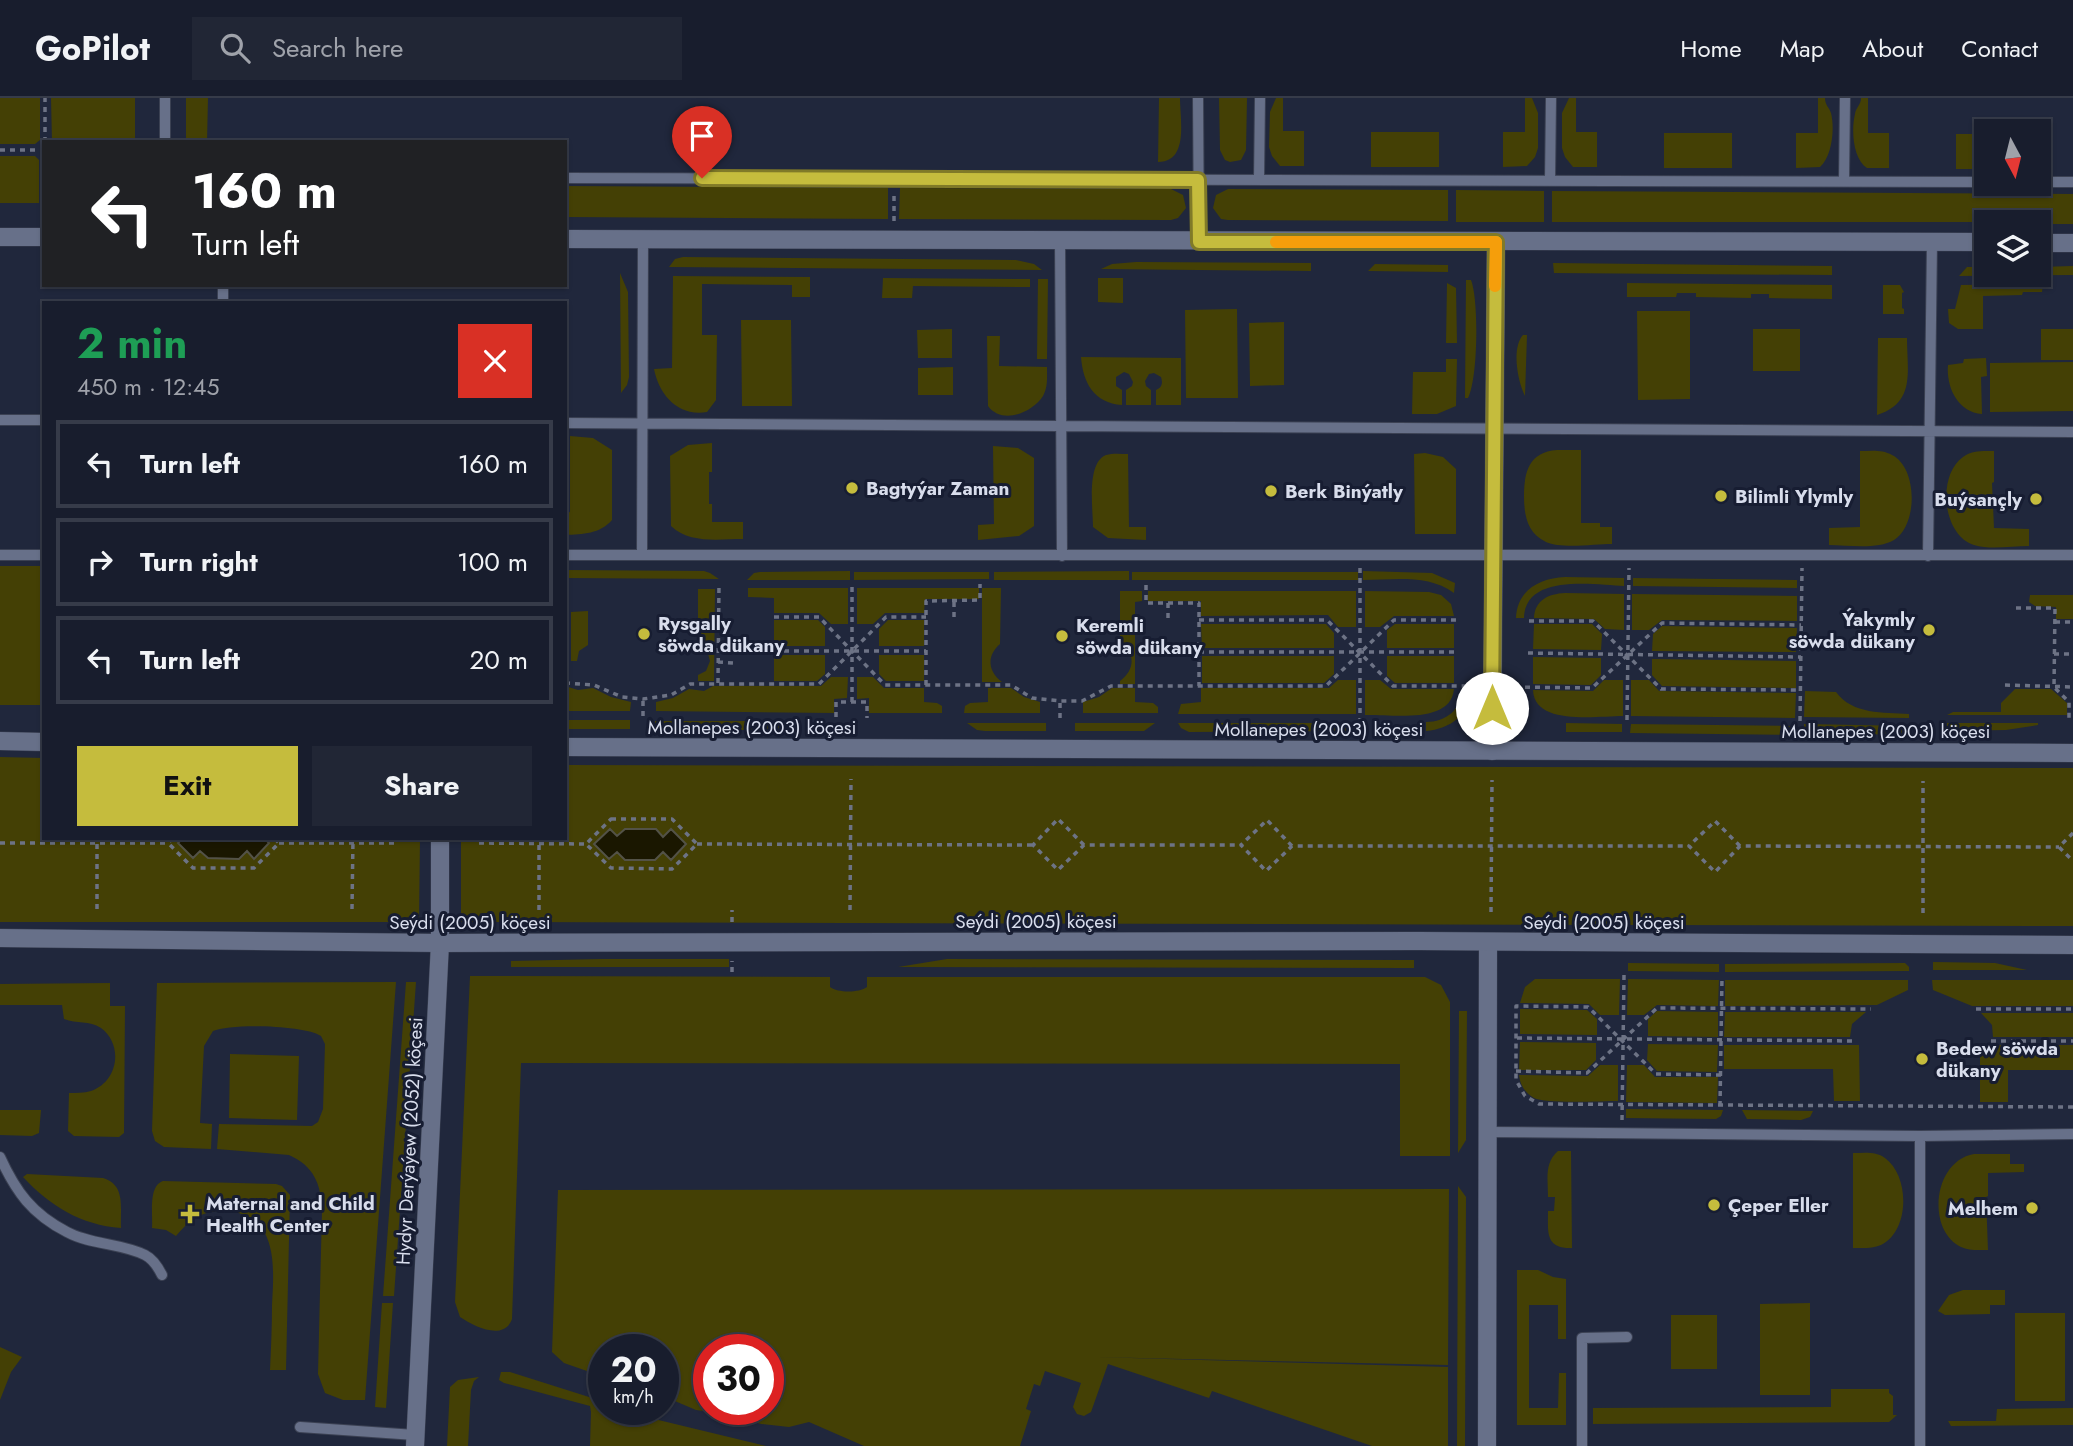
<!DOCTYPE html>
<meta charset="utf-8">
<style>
body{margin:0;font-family:Jost,sans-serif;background:#212635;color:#f1f3f6;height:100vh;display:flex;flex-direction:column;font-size:26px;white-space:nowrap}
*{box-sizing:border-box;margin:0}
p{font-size:23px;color:#9fa2aa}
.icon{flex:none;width:38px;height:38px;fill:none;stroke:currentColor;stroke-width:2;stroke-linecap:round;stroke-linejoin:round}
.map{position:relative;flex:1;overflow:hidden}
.side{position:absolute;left:42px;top:203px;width:525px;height:539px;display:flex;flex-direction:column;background:#181d2d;border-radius:0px;box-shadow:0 2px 5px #0004,0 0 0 2px #363b49}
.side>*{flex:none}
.top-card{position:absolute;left:42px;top:42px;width:525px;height:147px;border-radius:0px;box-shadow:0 2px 5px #0004,0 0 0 2px #363b49;background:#202124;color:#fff;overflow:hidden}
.needle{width:46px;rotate:173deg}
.fabs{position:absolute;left:1974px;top:21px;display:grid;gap:14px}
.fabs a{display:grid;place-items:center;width:77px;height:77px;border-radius:0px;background:#181d2d;box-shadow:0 2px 5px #0004,0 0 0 2px #363b49;font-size:35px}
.speed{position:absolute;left:588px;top:1236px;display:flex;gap:14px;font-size:35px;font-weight:700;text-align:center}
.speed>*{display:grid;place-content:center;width:91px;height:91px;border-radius:50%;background:#181d2d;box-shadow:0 2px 5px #0004,0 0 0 2px #363b49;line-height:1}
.speed small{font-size:18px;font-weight:400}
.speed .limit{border:10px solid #d22;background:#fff;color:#111}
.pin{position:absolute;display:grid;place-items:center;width:60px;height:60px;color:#fff;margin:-72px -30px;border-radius:50% 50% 50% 0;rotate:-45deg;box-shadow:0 0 7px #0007}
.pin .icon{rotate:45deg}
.me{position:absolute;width:77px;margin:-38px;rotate:0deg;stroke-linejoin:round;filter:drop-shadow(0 0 5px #0008)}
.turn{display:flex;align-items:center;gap:24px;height:147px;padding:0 35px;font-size:32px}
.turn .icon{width:91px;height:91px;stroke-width:2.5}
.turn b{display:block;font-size:49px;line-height:60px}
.round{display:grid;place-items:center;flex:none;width:74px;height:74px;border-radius:0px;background:#212635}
.overview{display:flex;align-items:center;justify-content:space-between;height:119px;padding:0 35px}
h1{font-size:42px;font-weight:700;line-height:52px;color:#1e9e55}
.action{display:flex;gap:14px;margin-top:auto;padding:14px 35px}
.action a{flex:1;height:80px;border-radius:0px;background:#c5bc3d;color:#111;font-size:28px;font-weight:700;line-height:80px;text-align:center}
.action a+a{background:#212635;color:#f1f3f6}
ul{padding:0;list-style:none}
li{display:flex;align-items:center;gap:21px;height:88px;margin:0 14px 10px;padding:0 21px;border:4px solid #363b49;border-radius:0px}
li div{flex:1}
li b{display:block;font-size:26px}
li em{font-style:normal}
header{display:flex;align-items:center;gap:42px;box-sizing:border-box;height:98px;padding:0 35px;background:#181d2d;border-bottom:2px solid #363b49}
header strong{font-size:33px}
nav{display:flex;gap:38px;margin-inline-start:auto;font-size:24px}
.search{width:490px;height:63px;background:#212635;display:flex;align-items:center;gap:18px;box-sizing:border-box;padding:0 24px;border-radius:0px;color:#9fa2aa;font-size:26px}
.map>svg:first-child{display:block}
.green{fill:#444005;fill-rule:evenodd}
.water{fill:#1a1700;stroke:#535247;stroke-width:2}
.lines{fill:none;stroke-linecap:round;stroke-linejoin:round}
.service-casing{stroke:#3b4153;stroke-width:12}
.minor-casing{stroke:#3b4153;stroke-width:19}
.tertiary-casing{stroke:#3b4153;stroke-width:19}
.path{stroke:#6d7385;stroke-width:3.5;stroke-dasharray:5 5;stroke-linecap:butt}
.service{stroke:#677089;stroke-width:10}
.minor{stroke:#677089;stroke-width:18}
.tertiary{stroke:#677089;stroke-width:18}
.route-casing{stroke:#807a28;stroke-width:18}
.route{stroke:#c5bc3d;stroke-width:12}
.slow{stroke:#f59e0b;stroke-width:12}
.poi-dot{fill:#c5bc3d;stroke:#171d32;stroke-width:2.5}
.labels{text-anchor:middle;stroke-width:6;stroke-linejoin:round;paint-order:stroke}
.poi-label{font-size:19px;font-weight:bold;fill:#d8ddec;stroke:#171d32;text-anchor:start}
.street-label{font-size:19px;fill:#d8ddec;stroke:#171d32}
</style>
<header>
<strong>GoPilot</strong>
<div class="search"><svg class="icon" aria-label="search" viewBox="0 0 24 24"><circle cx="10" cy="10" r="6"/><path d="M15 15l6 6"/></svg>Search here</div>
<nav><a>Home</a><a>Map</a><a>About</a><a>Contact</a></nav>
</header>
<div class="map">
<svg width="2073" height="1348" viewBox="0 0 2073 1348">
<rect width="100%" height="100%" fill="#20273c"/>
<path class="green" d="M0,0h40v42l-5,4h-35z
M51,0h84v44h-83z
M186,0h22l-1,44h-21z
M1159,0h21c0,22 9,64 -22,64z
M1219,0h28l-1,52 -5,10 -11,2 -5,-2 -5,-10z
M1276,0h7v33h21v35h-24l-8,-10 -3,-9 1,-35z
M1525,0h7l6,15v35l-3,9 -8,9 -24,1v-35h22z
M1569,0h7v34h21v35h-24l-8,-10 -3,-9v-35z
M1818,0h7c0,7 4,9 6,15 4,16 1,43 -11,54l-24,1v-35h22z
M1861,0h7v35h21v35h-22c-14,-9 -16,-38 -12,-54 1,-7 6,-9 6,-16z
M1371,34h68v35h-68z
M1664,35h68v35h-68z
M1956,36h30v35h-30z
M0,58h35l4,4v43h-39z
M565,88l323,2v31l-323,-2z
M900,90l271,1 12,6 3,13 -8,10 -7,2 -272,-1z
M1228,91l220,1v31l-220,-1 -7,-1 -8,-11 3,-13z
M1456,92l88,1v31h-88z
M1552,93l521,3v30h-34v-2h-487z
M683,159l333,3 18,4 8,6 -373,-3 6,-8z
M1136,164l175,1v8l-210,-2 11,-5z
M1553,165l279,3v9l-278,-2z
M1375,166l73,1v7l-80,-1z
M2073,168v9l-114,1 8,-9h19v8h53v-8z
M620,175l8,19 1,85 -2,8 -6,8z
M673,178l137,1v20h-18v-12l-90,-1v51h15l-1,65 -9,12c-30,5 -48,-18 -53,-43l18,-1z
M883,180l147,1v8l-117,-1 -1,12h-30z
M1098,180h25v25l-25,-1z
M1038,181h10l-1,80h-10z
M1466,182h5c8,20 7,99 -3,118h-3z
M1447,185l9,5 1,55h-11z
M1627,185l205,2v14l-63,-1v-4h-18v4l-55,-1v-4h-19l-1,4h-49z
M2043,186l-1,8h-19l-1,3 -39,1v33h-25l-9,-6 -1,-14h7l6,-24z
M1883,187h17l4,7 -2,1v15l2,1v5h-21z
M1237,211l1,89h-52l-1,-88z
M1637,213h53v88l-52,1z
M741,222h50l1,86h-50z
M1284,224v63l-34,1 -1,-63z
M952,231v29h-34l-1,-28z
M1753,231h47v42h-47z
M2041,231h32v31h-32z
M1523,237h4l-2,61c-7,-13 -14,-48 -2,-61z
M987,238h13l-1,30 48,1c0,10 1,20 -4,29 -11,17 -41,29 -55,10z
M1878,240h29c0,33 9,65 -30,77z
M1081,259l100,1v47h-25v-15c6,-2 7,-7 5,-13l-7,-4 -5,1 -4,7 1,5 5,4v15h-25v-15l6,-4 1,-4 -4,-8 -5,-2 -8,5v9l6,4v15c-28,-2 -39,-22 -41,-48z
M1986,260l1,18 -6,1 1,37c-25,-2 -36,-28 -34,-49l15,-2 1,-4z
M1446,261h11l-1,47 -19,8h-25l1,-42h33z
M2073,264v49l-83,1v-49z
M953,269v28h-35v-27z
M570,338l23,2 19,12v70c-12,14 -29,14 -47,15v-22l5,-1z
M712,345v29h-3v32h3v18h31v17c-25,0 -53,5 -72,-13l-1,-70 18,-11z
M993,348l25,2 16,10v68l-15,10 -41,4v-15l16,-1z
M1557,352h24v73h19v4h12v17c-17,0 -51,5 -66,-2 -19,-9 -22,-27 -22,-46 0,-24 5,-44 33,-46z
M1860,353c10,0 22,-2 32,4 26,13 26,70 2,85 -17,10 -46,5 -65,5v-17l31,-1z
M1994,353v31l-2,1 2,45 35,1v17c-17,0 -39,4 -55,-1 -32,-10 -37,-70 -11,-88 9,-7 20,-6 31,-6z
M1425,355l18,4 13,12v65h-41l-1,-80z
M1128,356l1,73h17v13l-38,-2 -15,-11c0,-18 -7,-64 13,-72 7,-2 15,-1 22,-1z
M0,468h44v139h-44z
M566,472l138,1 6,2 9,6 -153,-1z
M850,473v9h-103l7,-7 6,-1z
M1129,473v9h-135v-8z
M1363,473l69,2 23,10 -1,10c-26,-19 -60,-13 -91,-13z
M854,474h135v7l-135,1z
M1132,474h226v8h-226z
M1565,479l59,1v8c-29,-1 -99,-13 -100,32h-8c1,-28 24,-40 49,-41z
M1633,480l164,2v8l-164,-2z
M748,490h100v36h-17l-12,-11h-45v-15l-26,-1z
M857,490h122v11h-54l-1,14h-39l-12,11h-16z
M982,490h19l-1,56c-13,11 -13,27 2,38h-20z
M698,491h17l-1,92h-16v-6l8,-4 4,-10 -3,-11 -9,-6z
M1120,493h22v10l-7,1v82h-15v-3c15,-11 16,-28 0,-38z
M1148,493h208v36h-18l-10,-12 -127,1v-15h-53z
M1365,493l64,1 12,3 10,9 3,12h-60l-14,11h-15z
M1565,495l59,1v36l-19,-1 -11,-10 -60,-1c1,-18 14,-24 31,-25z
M1632,496l165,2v25l-135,-1 -13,10h-17z
M2030,497h43v24h-17v-12l-21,-1 -6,-4z
M588,513v34l-9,6 -2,10h-6v-49z
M774,522h44l7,7v19h-51z
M888,522h36v26h-45v-17z
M1201,526h125l8,9v15h-132z
M1395,526h59v24h-67v-18z
M1534,526h58l10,10 -1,16 -68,-1z
M1662,528l135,2 -1,24 -144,-1 1,-17z
M774,557h51v19l-8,7h-43z
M879,557h45v26h-38l-7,-7z
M1202,558h132v18l-10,9h-122z
M1387,558h67v27h-59l-8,-7z
M1533,559l68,1v17l-10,10 -58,-1z
M1652,561l144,2v27l-134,-2 -10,-11z
M831,579h17l-1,21 -13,1v14l-178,-2v-9l17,-4 16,-9 15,2 9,-5h108z
M857,579h16l11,11h40v14l13,1 5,3v7h-73v-15l-12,1z
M1338,582h18v34h-178l3,-10 20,-2v-14h128z
M1365,582h15l11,9h63c-3,36 -64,25 -89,26z
M1604,582h19v36c-26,0 -89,10 -90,-26l60,1z
M1631,582h18l10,11 137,2 -1,25 -164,-2z
M565,588l13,4 15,-2 18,9 20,5 -1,9h-65z
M988,590h23l13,9 16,5v11h-76l1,-7 5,-3 18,-1z
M1112,590h23v14l18,1 5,4v6h-75v-11l16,-5z
M1462,591h8c0,26 -20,40 -44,42v-9c20,0 35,-12 36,-33z
M2015,591h36l16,14v12h-120l6,-3h48v-9z
M1805,593l31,1c17,23 47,20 73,22v4l-105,-1z
M565,622h65v9h-65z
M655,623h136l-6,6 -17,3h-113z
M967,625h79v8h-61l-8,-1z
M1075,625h80l-11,8h-69z
M1178,625h178v8l-167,1 -8,-4z
M1566,625l56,1v8h-56z
M1947,625h91v2l-32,5 -59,1z
M1631,626l164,2v9l-165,-2z
M1804,626l105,2v9l-105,-2z
M0,659l44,1v80h376l-1,84h-419z
M565,667l1508,3v158l-1612,-4v-84h104z
M602,861h127v8h-218v-6z
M947,861l467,1v8l-516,-1z
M1933,864l62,1 32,7h-94z
M1628,865l91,1v8l-91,-1z
M1905,865l4,4v4l-184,1v-8z
M470,878l360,1v10c8,6 29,6 37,0v-10h558l16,8 9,17v154h-50v-92l-879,-1 -9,256c-8,22 -37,8 -52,-2l-5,-15z
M1535,881h85l-1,36h-19l-11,-11 -69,-1 5,-16z
M1628,881l91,1 -1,26 -61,-1 -13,10h-17z
M1725,882h183v10l-31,15 -152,1z
M1932,882h141v26h-101l-39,-16z
M396,884l-31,418h-22l-18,-7 -7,-19 4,-164c-1,-26 -8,-44 -33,-55l-72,-6 2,-25 93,2 6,-4 5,-13 2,-65 -4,-8c-15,-11 -91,-13 -108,-5l-9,15 -4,77 12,1 -1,25 -47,-2 -9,-6 -3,-10 5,-148z
M406,884h10l-22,314h-11z
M110,885v23h15l-1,127 -5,4 -45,-1 -6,-5 1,-38c7,0 15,0 22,-2 27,-9 33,-46 10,-63 -12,-8 -24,-4 -37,-9l-2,-14h-62v-21z
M1520,911l67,1 10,9v16l-77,-1z
M1459,913h8l-1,129 -8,13z
M1657,913l61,1v25l-70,-1v-17z
M1725,914h141l-14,12 -2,13h-126z
M1981,915h92v24h-80l-1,-12z
M1520,944l76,1v17l-10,10h-67z
M1648,946l70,1 -1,27 -60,-1 -10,-11z
M1724,947h135l1,56h-26l-1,-32h-109z
M1988,947h85v25h-65v32h-28v-50z
M230,956l69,2 -2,64 -68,-2z
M1600,967h18v36c-17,0 -73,3 -84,-3 -9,-5 -14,-13 -15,-23l69,1z
M1627,967h17l11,12h63l-1,26 -91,-1z
M1626,1011l97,1 -2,6 -5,3 -90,-1z
M0,1012h41l-2,23 -7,3 -32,-1z
M1742,1012l71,1 -3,6 -9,3 -54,-1z
M1558,1053h13l1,97c-27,1 -24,-16 -24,-37h6l1,-14h-7c0,-17 -4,-34 10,-46z
M1853,1055c11,0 23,-2 32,5 25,18 25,73 -4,87 -9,4 -19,3 -28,3z
M1974,1056h36v10h14v8l-36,1v23l-2,1 2,53c-9,0 -19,1 -27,-3 -35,-17 -28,-86 13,-93z
M27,1076l76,4c23,7 17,29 18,50 -40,-3 -71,-22 -98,-51z
M163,1083l113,3 6,2 8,9 -4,175h-16c1,-22 2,-43 2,-65 2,-38 7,-90 -46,-94 -21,-2 -37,9 -50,25l-10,-6 -14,-2c1,-14 -4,-42 11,-47z
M1458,1088l8,11 -1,249h-8z
M1449,1091l-1,176 -353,-8 353,10v79h-76l-160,-55 -3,7 -101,-34 -17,48 -7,4 -7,-2 -4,-7 8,-24 -36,-12 -5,15 -6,-2 -8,25 5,2 -11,35h-156l-55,-24 -20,5 -28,-3 -30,-9 -35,-5 -33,-14v-47h-59v28l-40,-14 -12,-11 6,-162zM709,1251h59v60h-59z
M1517,1172h21l15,7 13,2v60h-8v-34h-29v103h29l1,-35h7v52h-49z
M1963,1192h42v15h-15v9l-45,1 -7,-4 11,-16z
M382,1205h11l-7,105 -11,-1z
M1810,1205v92h-50v-91z
M2015,1215h50v88h-50z
M1671,1217h46v54h-46z
M0,1249l22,10 -11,15 -11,28z
M501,1274h9l79,25 15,7v5h9l153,37h-176l1,-34 -1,-6 -86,-23 -5,-3z
M479,1279l-5,4 -3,9 -3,56h-21l3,-59 8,-7z
M1831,1291h58v4l4,3v19h4l-8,7 -296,2v-16l238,-1z
M2073,1310v17l-122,1 -3,-5h48l1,-12z"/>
<path class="water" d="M610,731l7,7 8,-7h31l7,8 8,-8 15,15 -15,16 -8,-8 -8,8h-30l-8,-8 -8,7 -15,-15z
M183,740h81l5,5 -15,16 -7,-8 -8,8 -31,-1 -8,-7 -7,7 -15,-15z"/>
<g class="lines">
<defs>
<path id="service" d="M1198,0l1,144
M165,44v-44
M565,80l1421,4
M1259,82l1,-82
M1550,83l1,-83
M1844,83l1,-83
M2039,84h34
M1060,143l2,315
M223,205v-18
M0,322h44
M565,325l1508,9
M0,457h44
M565,457h1508
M642,457l1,-316
M1928,458l4,-314
M1488,1034l432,4 153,-2
M1920,1038v310
M0,1059c16,35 32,57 67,75 24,13 54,11 78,23 8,4 13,12 17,20
M300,1329l115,8
M1582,1348v-108l45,-1"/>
<path id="minor" d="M0,139h44
M565,141l1421,3
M2039,145h34
M1492,653l4,-509
M415,1348l25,-503v-105
M1487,1348l1,-503"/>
<path id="tertiary" d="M0,643l44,1
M565,649l1508,6
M0,840l440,5 979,-2 654,4"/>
</defs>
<use href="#service" class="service-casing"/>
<use href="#minor" class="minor-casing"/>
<use href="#tertiary" class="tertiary-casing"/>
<path class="path" d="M45,44v-44
M0,52h44
M894,123v-27
M1360,470v151
M1146,487v18h53v83
M1168,505v19
M2016,510h39l-1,79 15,15v17
M774,519h45l66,68h126l21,13 28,3h22l29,-15h215l68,-66h65
M954,519v-16
M1199,522h128l66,66h78
M1529,523h64l68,68 139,1
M2055,524h18
M774,553h152
M1199,554h259
M1528,555l273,4
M2054,556h19
M718,564l15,1
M565,585l29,2 28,12 21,2 28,-4 19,-11h129l67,-67h40
M718,585l1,-99
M926,587v-84l54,-1v-16
M2005,587l68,2
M1515,589l77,1 70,-65 139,2
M852,604v-118
M643,618v-17
M836,619v-15h31v16
M1060,620v-17
M1627,622l2,-152
M1800,623l2,-153
M611,721h61l25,25 -25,25 -61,-1 -25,-24z
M2073,735l-14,14 14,14
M173,740l-5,5 25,25h61l25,-25 -5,-5
M0,745h168
M279,745h119
M479,745l107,1
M697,746l336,1
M1084,747l-26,-26 -25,26 25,25 26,-25h157
M1292,748l-25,-26 -26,25 25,26 26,-25h397
M1740,748l-25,-25 -26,25 26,26 25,-26 319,1
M97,811v-71
M352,811l1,-71
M539,812v-72
M850,812l1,-131
M1491,814l1,-132
M1923,815v-132
M732,824v-12
M732,874v-11
M1976,911h97
M1517,940l338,3
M1991,943h82
M1516,973l71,2 70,-65 214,1
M1721,977l-65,-1 -68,-67 -72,-1v74l9,16 14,8 534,3
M1720,1008l2,-130
M1622,1022l2,-145"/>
<use href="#service" class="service"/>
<use href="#minor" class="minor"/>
<use href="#tertiary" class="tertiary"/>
</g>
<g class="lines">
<defs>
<path id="route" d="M702,80l496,2 1,62h297l-4,466"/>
</defs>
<use href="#route" class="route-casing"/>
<use href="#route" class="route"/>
<path class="slow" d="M1276,144h220l-1,44"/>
</g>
<g class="poi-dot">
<circle cx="852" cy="390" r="7"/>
<circle cx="1271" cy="393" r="7"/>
<circle cx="1721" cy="398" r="7"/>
<circle cx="2036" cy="401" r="7"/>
<circle cx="1929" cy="532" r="7"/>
<circle cx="644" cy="536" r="7"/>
<circle cx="1062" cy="538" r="7"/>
<circle cx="1922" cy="961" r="7"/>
<circle cx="1714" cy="1107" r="7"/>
<circle cx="2032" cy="1110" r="7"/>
<path d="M186.5 1105.5h7v7h7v7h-7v7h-7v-7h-7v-7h7z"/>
</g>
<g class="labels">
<g class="poi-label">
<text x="866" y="397">Bagtyýar Zaman</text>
<text x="1285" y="400">Berk Binýatly</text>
<text x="1735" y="405">Bilimli Ylymly</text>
<text x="2022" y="408" text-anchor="end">Buýsançly</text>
<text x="1915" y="528" text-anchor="end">Ýakymly<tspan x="1915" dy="22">söwda dükany</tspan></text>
<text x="658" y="532">Rysgally<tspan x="658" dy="22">söwda dükany</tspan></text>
<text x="1076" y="534">Keremli<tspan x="1076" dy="22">söwda dükany</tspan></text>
<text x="1936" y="957">Bedew söwda<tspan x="1936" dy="22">dükany</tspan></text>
<text x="206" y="1112">Maternal and Child<tspan x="206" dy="22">Health Center</tspan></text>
<text x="1728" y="1114">Çeper Eller</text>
<text x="2018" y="1117" text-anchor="end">Melhem</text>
</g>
<g class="street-label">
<text x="752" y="636">Mollanepes (2003) köçesi</text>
<text x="1319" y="638">Mollanepes (2003) köçesi</text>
<text x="1886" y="640">Mollanepes (2003) köçesi</text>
<text x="1036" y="830">Seýdi (2005) köçesi</text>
<text x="470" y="831">Seýdi (2005) köçesi</text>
<text x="1604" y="831">Seýdi (2005) köçesi</text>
<text transform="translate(409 1043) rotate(-87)" y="7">Hydyr Derýaýew (2052) köçesi</text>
</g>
</g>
</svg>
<div class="fabs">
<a><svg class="needle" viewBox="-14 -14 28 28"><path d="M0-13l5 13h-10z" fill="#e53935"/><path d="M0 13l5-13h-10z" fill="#9fa2aa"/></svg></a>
<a><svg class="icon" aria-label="layers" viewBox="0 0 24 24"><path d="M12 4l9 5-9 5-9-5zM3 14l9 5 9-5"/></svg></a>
</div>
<div class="speed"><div>20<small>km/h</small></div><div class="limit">30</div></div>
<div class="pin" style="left:702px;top:80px;background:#d93025"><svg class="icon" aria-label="arrive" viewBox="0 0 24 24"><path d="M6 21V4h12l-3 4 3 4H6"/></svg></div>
<svg class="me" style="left:1492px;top:610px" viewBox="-20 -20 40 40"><circle r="19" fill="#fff"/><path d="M0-13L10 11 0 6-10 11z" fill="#c5bc3d"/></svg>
<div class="top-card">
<div class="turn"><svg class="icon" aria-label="left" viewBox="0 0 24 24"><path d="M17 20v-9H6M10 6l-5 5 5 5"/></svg><div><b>160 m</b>Turn left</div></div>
</div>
<section class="side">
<div class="overview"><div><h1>2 min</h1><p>450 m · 12:45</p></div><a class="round" style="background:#d93025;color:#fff"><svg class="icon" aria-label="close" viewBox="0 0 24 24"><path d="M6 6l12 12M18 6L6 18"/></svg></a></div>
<ul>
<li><svg class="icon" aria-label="left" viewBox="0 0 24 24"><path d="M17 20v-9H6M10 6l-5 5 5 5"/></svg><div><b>Turn left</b></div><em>160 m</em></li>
<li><svg class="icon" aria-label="right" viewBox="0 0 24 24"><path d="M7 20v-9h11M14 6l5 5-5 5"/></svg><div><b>Turn right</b></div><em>100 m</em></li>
<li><svg class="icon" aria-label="left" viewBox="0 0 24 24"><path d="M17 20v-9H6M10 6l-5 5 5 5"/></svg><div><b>Turn left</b></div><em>20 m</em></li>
</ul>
<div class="action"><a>Exit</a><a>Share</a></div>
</section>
</div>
